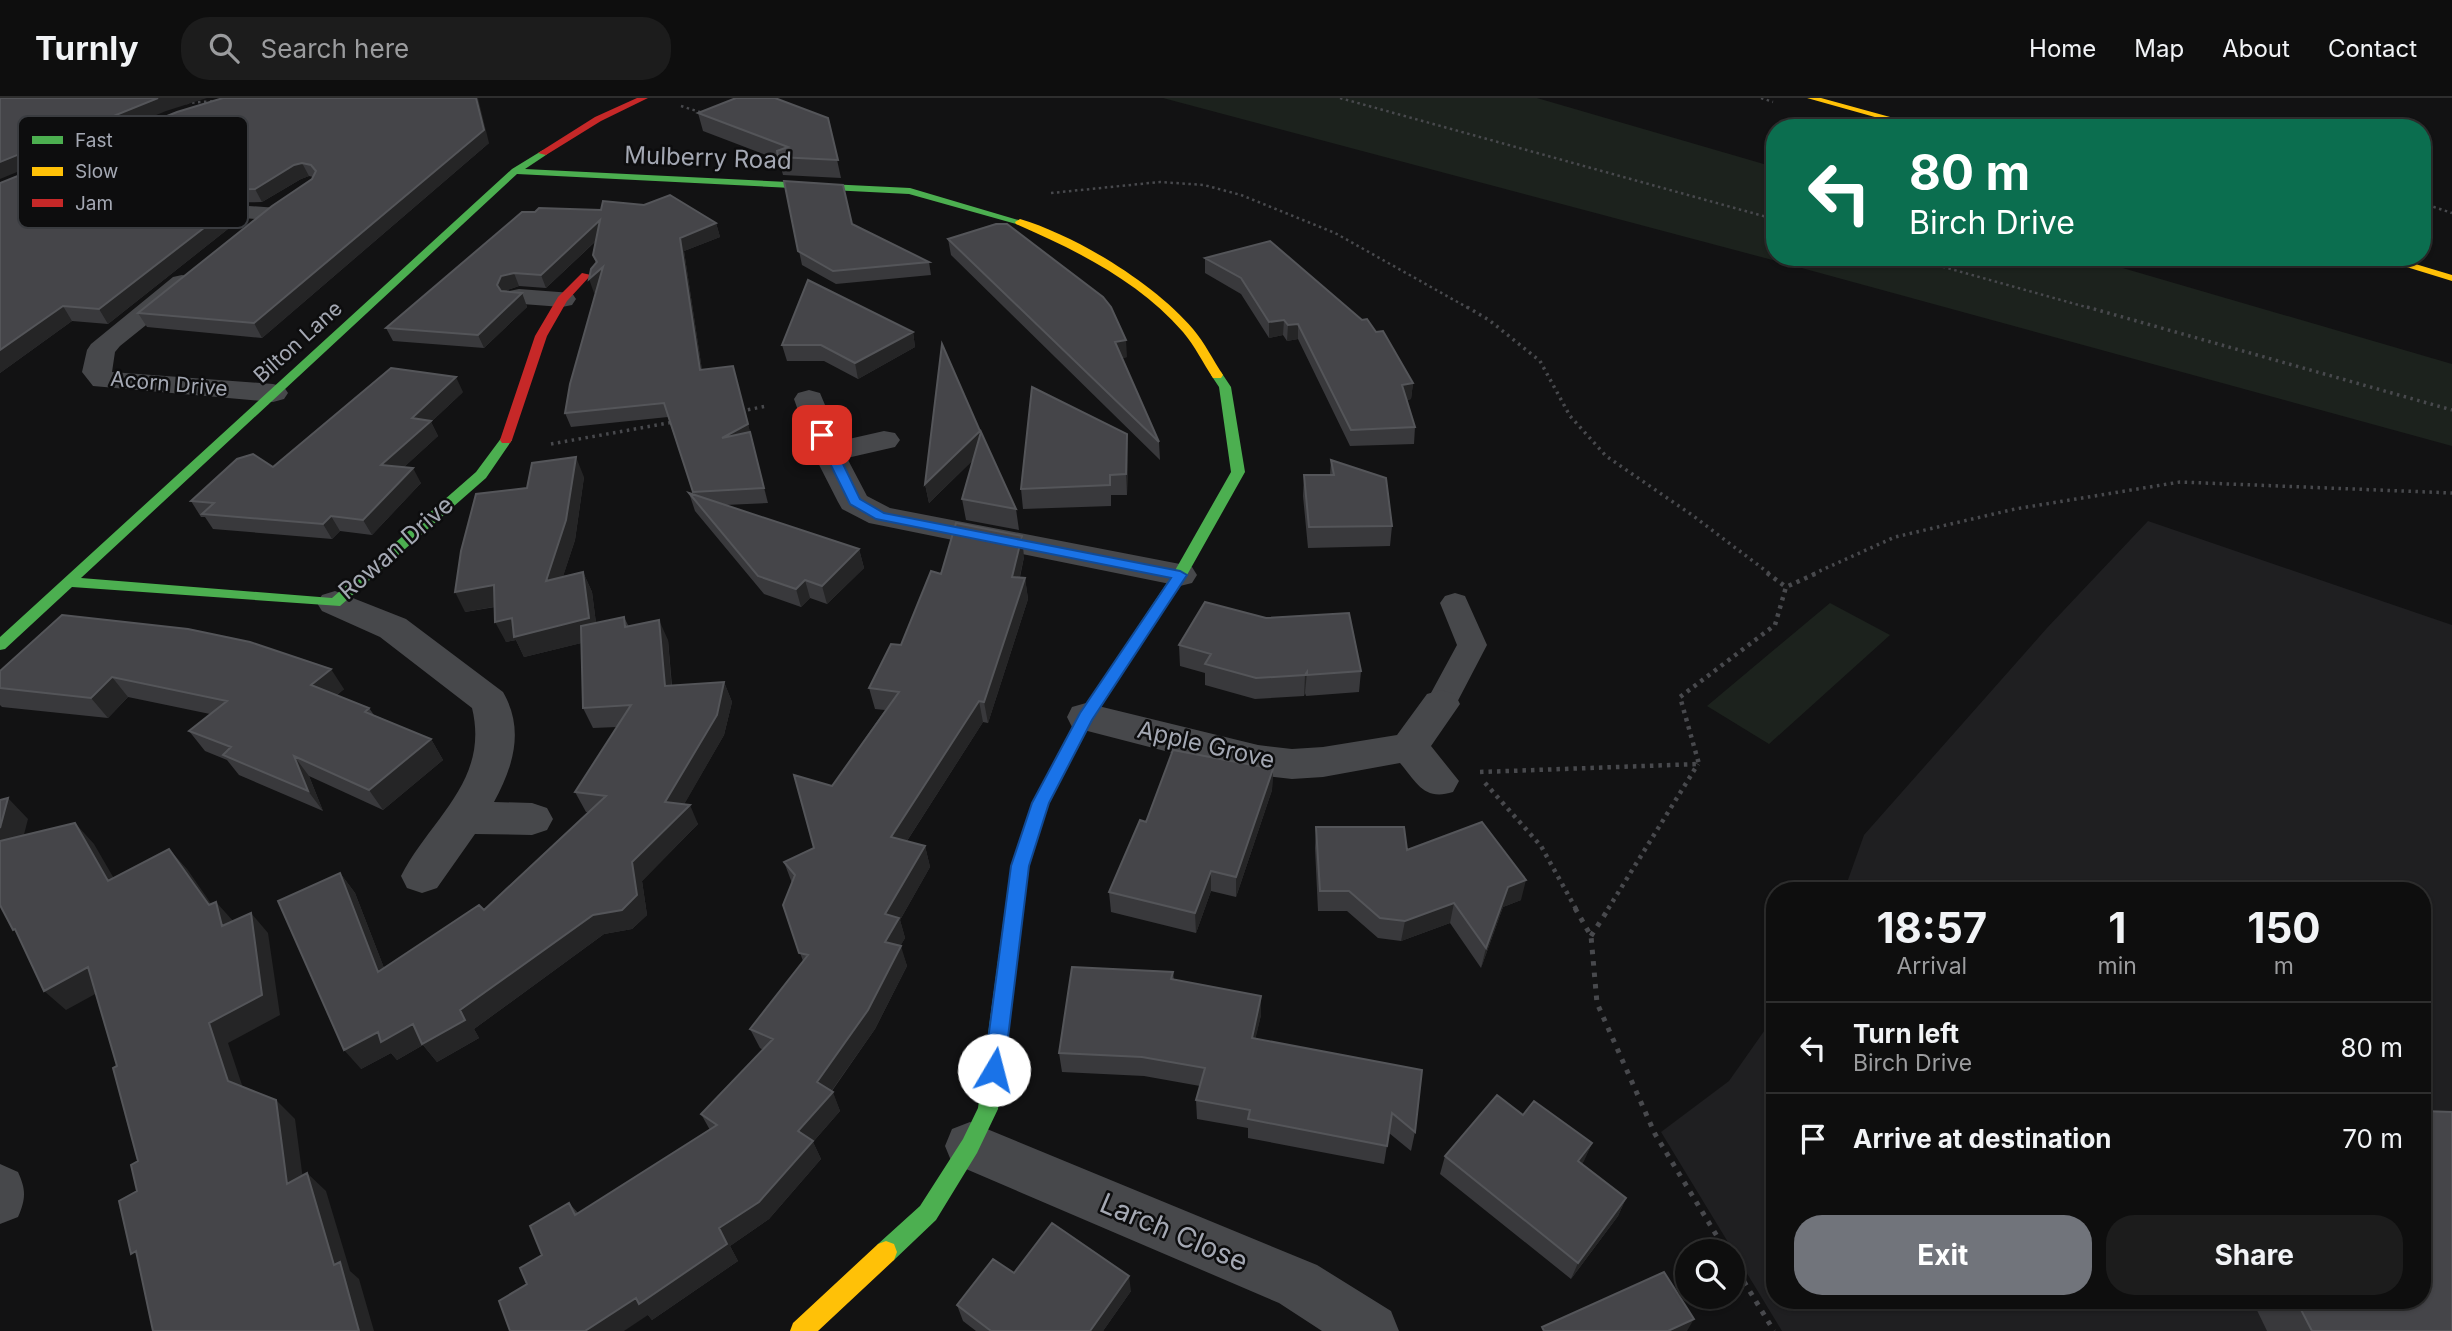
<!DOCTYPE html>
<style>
body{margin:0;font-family:Inter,sans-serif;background:#1c1c1c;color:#f1f3f6;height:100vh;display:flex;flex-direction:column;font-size:26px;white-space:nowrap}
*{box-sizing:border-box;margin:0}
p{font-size:23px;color:#9b9c9e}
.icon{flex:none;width:38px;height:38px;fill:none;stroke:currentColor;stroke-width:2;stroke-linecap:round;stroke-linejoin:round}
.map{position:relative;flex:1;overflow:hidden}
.drawer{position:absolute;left:1766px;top:784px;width:665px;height:427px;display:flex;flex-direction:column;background:#0e0e0e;border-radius:28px;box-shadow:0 2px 5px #0004,0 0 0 2px #2e2e2e}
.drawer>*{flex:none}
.banner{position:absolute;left:1766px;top:21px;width:665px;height:147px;border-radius:28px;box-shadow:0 2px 5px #0004,0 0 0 2px #2e2e2e;background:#0b6e4f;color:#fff;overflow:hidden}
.tools{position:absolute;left:1675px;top:1141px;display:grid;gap:14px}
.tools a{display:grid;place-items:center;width:70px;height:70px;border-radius:50%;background:#0e0e0e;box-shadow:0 2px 5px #0004,0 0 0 2px #2e2e2e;font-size:35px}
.pin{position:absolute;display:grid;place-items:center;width:60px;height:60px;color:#fff;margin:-30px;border-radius:14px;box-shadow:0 4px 10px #0006}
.me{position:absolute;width:77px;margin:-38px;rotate:8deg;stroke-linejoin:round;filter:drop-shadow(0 0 5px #0008)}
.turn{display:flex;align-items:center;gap:24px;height:147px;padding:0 28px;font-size:32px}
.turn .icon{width:91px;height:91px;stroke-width:2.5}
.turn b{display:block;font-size:49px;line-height:60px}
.eta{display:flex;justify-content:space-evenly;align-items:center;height:119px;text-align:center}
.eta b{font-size:42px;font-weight:700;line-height:49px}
.cta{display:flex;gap:14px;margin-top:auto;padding:14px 28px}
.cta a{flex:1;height:80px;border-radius:28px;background:#71747b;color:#fff;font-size:28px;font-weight:700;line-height:80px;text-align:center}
.cta a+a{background:#1c1c1c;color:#f1f3f6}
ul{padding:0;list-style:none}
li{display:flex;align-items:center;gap:21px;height:91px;padding:0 28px;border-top:2px solid #2e2e2e}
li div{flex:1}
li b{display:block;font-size:26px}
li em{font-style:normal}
header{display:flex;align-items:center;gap:42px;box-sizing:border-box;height:98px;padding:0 35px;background:#0e0e0e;border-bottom:2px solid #2e2e2e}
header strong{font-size:33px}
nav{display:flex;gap:38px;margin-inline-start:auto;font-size:24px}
.search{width:490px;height:63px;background:#1c1c1c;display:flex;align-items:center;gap:18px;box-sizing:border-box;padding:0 24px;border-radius:28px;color:#9b9c9e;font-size:26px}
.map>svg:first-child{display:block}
.built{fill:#1f1f21}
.green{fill:#1c221d}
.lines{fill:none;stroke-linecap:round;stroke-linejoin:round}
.path-far3{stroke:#48494d;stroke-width:2.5;stroke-dasharray:2.5 3.5;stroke-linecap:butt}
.path-far2{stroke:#48494d;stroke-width:3.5;stroke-dasharray:2.5 4.5;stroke-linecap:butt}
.path-far1{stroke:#48494d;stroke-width:4.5;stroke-dasharray:3.5 5;stroke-linecap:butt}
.path{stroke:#48494d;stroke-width:5;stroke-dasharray:4.5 7;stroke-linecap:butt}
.lane{fill:#47484b;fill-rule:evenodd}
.street{fill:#47484b;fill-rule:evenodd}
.fast{fill:#4caf50;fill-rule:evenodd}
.slow{fill:#ffc107;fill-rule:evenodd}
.jam{fill:#c62828;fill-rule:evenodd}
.wall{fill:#39393c}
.shaded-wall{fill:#252526}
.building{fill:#454549;stroke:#545559;stroke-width:2}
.route{fill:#1a73e8;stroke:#114b97;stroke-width:2}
.labels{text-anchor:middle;stroke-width:5;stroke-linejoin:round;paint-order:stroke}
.far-street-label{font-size:21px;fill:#a4a8b3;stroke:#0d0d0e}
.street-label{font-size:24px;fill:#a4a8b3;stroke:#0d0d0e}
.near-street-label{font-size:28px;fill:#a4a8b3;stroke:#0d0d0e}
.key{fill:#0d0d0e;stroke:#3a3c40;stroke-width:2}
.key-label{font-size:19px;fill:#a4a8b3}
</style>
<header>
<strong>Turnly</strong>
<div class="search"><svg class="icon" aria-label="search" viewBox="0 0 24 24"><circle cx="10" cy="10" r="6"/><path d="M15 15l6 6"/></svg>Search here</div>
<nav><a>Home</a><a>Map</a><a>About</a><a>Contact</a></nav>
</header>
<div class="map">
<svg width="2452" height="1233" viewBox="0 0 2452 1233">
<rect width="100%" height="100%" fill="#121213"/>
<path class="built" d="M2148,423l304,104v706h-670l-121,-199 68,-51 45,-64v283h648v-409h-578l20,-56 183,-207z"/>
<path class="green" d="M1163,0h374l237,69v90h311l367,107v82l-687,-188z
M1830,505l60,32 -121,109 -62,-38z"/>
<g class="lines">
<path class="path-far3" d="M1340,0l434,121
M1761,0l12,4
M186,5l30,-2
M681,8l25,8
M1051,95l109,-11 44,3 37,10 94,38 135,76
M2422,105l30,10
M1908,159l185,52
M2326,159l13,4"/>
<path class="path-far2" d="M1467,209l22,13 51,41 30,55 36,40 86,59 78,59
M2087,209l365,103
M741,313l26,-5
M551,346l123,-22
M1813,476l82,-37 120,-28 165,-27 272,11"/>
<path class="path-far1" d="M1767,475l19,14
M1480,674l219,-8 -19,-67 95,-72 11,-38 31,-14
M1485,685l56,63 35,63
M1608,811l90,-145"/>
<path class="path" d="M1575,810l16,28 6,67 58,131 71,117
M1591,838l18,-28
M1732,1164l42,69"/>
<path class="lane" d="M1455,495l10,3 22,49 -35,67 -11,3 -11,-3 -5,-8 32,-59 -17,-42 5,-7z"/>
<path class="street" d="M220,106l58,4 3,5 -3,5 -9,2 -58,-4 -3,-5 3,-5z
M182,177l9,2 4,6 -4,6 -71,57 -5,6 -3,20 161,12 11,3 4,6 -4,6 -11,3 -180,-16 -11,-14 5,-22 4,-6 82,-67z
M519,191l53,4 4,6 -4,6 -10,2 -53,-4 -4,-6 4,-6z
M809,292l11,3 20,48 44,-10 11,2 5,7 -5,7 -48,11 20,38 23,12 290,56 12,3 5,8 -5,8 -12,3 -311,-63 -27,-14 -4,-7 -25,-49 -19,-54 4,-6z
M335,493l71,28 97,73c22,38 10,75 -9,110l38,1 15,5 6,11 -6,11 -15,5 -57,-1 -38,54 -15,5 -15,-5 -6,-12c29,-57 89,-95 71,-168l-92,-71 -58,-26 -5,-8 5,-8z
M1441,592l14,4 5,10 -29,42 28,35 -6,11c-29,9 -36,-9 -53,-29l-77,14 -31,2 -34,-4 -186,-48 -5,-10 5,-10 14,-4 172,42 34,4 31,-2 74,-12 30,-41z
M970,1024l347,143 74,46 8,20h-77l-43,-28 -327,-140 -7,-17 7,-17z
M0,1066l18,8c8,18 8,26 0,45l-18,7z"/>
<path class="fast" d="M543,52l5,3 -2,2 -21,14 385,19 115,34 -5,3 -111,-31 -392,-20 -436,404 251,20 144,-126 26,-35h8l2,3 -26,38 -146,128 -268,-19 -67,62 -5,1v-13l512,-468z
M1217,273l4,1 10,15 14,85 -58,103 -94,144 -44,84 -20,62 -31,244 -21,44 -41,67 -42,40 -8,3 -8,-3 -3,-8 3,-8 42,-38 43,-67 15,-31 33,-243 22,-62 47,-90 93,-139 58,-102 -12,-85 -8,-12z"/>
<path class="slow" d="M1807,0h14l109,30h-16z
M1020,121c57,17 135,65 173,110 12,14 20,31 30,46l-2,3h-8c-10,-15 -18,-32 -30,-46 -43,-50 -107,-82 -167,-108l-1,-2z
M2374,159h18l60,18v6z
M886,1143l8,3 3,8 -3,8 -76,71h-28l3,-8 85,-79z"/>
<path class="jam" d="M637,0h11l-47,23 -55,34 -8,-2 57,-36z
M582,175l9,2 -24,26 -20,35 -35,104 -2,3h-8l-2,-3 35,-104 23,-39z"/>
</g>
<path class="wall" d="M698,15l130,5 13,60 -58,-3 -4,-15 -76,-29z
M489,45l-227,195 -115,-11 -9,-14 174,-134 1,-2 -4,-1 -8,3 -39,23 -51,1 -1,1 28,17 -130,103 -36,-3 -72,52v-190z
M784,83l68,43 77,38 2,13 -95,9 -34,-19z
M522,114l194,11 4,14 -36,14 18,119 31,-4 35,137 -43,2 134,44 5,19 -37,36 -17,-6 -9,9 -37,-13 -69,-83 -6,-18 5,2 -26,-78 -97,10 -6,-14 31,-123 -2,3 2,-30 -3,-8 3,-14 -50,47 -27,-2 -12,4 -1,1 16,2 5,14 -43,41 -91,-7 -7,-13z
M948,141l179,118 -5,1 37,84 1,18 -209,-205z
M1205,160l171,74 37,51 -2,16 -4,1 8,27 -1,17 -64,2 -52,-107 -11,2 -4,-6 -14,3 -28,-44 -36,-21z
M913,234l2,15 -57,32 -34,-18h-37l-5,-16z
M463,294l-32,30 7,14 -34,31 17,16 -49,52 -32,-4 -8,8 -119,-10 -8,-12h-4l-10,-16 82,-34z
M981,336l35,75 3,21 -53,-10 -4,-21 12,-40 -45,44 -4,-19z
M1127,336l1,20 -1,41h-16v11l-88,3 -2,-20z
M1331,362l61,66 -2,20 -82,2 -5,-52 1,-21h26z
M584,379l-9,63 -12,36 20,-4 9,20 4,31 28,-6 5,10 39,13 4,46 52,-4 8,20 -8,33 -40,69 14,20 -56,57 5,34 -15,14 -28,5 -130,95 5,9 -42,24 -14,-17 -26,15 -6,-7 -30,16 -21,-196 15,20 29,75 100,-58 105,-98h-3l-11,-20 42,-65 -24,1 -10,-20 -2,-65 -57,14 -8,-17 -10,2 -11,-35 -30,5 62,-124z
M1024,459l-4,20 5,1 3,21 -40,124 -5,-1 -76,119 18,5 5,21 -30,53 5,18 -5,8 7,20 -32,63 -43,62 8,20 -27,31 8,17 -52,60 -39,27 8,15 -86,59 -4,-5 -121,-31 42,-81 9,10 132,-83 -9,-16 62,-64 -3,-2 -10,-19 53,-68 -20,-56 9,-22 -8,-21 30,-14 18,-62 53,-76 -10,-1 -6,-21 32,-43 40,-71z
M1179,547l182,26 -2,21 -53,4 -1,-3 -1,3 -49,3 -50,-14v-12l-25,-7z
M0,573l344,18 -7,6 32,13 5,7 57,24 12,21 -60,50 -74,-34 14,35 -84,-36 -12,-15 -22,-9 -16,-20 21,-17 -82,-17 -20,21 -106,-11 -2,-2z
M1273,671l-1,21 -36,107 -25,-6 -15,42 -85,-21 -2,-20 37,-70z
M1316,729l91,23 114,50 -18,7 -22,61 -31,-45 -49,18 -23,-3 -31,-27h-29l-3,-63z
M1173,874l1,8 87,16v19l-6,24 167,31 -7,62 -4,19 -22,-18 -5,31 -136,-26v-10l-51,-9 -1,-19 4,-14 -56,-10 -82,-4 -3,-19z
M1523,1017l69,28 -10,21 44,34 -8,18 -47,63 -131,-105 5,-18z
M1014,1175l117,18 -28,40h-127l-13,-10 -6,-16z
M2252,1202h170l30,31h-185z"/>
<path class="shaded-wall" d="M158,0h49l-41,13 -166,68v-17z
M476,0h2l11,45 -227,195 -8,-15z
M302,65l7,13 -8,3 -39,23 -7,-13 39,-24z
M203,92l8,13 -5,7 -5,-7 -3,-7z
M231,109l7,14 -130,103 -9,-15z
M600,122l4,13 -58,55 -5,-13z
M716,125l4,14 -36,14 20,133 -4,-14 -20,-132z
M603,169l5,13 -14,13 -5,-14z
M514,175l5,13 -12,4 -4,8 -6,-13 4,-9z
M522,195l5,14 -43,41 -6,-13z
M63,208l9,15 -72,52v-23z
M1284,222l-1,15 -14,3v-16z
M1298,226v15l-11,2 1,-16z
M913,234l2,15 -57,32 -3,-16z
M1126,242l1,17 -11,2 -1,-17z
M733,268l4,14 31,123 -4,-15 -42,-50z
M456,279l7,15 -32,30 7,14 -48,44 -9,-15 31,-47z
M1413,285l-2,16 -11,2 2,-16z
M980,333l3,19 -54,53 -4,-19z
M1127,336l1,20 -1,41 -1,-21z
M576,359l8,20 -9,63 -20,61 -9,-20z
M413,370l8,15 -49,52 -9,-15z
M331,418l9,15 -8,8 -9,-15z
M1022,438l2,21 -9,41 -3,-21z
M859,451l5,19 -37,36 -5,-18z
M583,474l9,20 6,47 -74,18 -8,-17 -10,2 -11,-20 17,-4z
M1025,480l3,21 -40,124 -4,-21z
M805,482l5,18 -9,9 -5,-18z
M494,487l10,20 -39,7 -10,-20z
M659,522l9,20 5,66 -8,-20z
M331,571l13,20 -19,16 -14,-20z
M1307,574l-2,21 -1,3 1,-21z
M112,579l16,20 -20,21 -17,-20z
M724,584l8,20 -8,33 -47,82 13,-12 8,19 -56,57 5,34 -15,14 -28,5 -130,95 5,9 -42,24 -14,-17 -26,15 -6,-7 -30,16 -17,-19 34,-18 35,-8 47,-14 172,-148 33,-60z
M979,603l4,21 -87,136 -5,-21z
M431,641l12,21 -60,50 -14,-20z
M294,658l15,20 14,35 -15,-20z
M1273,671l-1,21 -36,107v-20z
M8,700l20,21 -11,43 -17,-17v-17z
M75,725l19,21 33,57 -19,-20z
M925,748l5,21 -30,53 5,18 -13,24 -7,-20v-28z
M169,751l18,20 32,46 -3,-13 18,20 -12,4z
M1211,773v20l-15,42 -1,-20z
M340,775l15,20 38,98 -15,-19z
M1526,782l-5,20 -18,7 -22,61 5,-20 22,-61z
M1454,805l-4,20 -49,18 4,-20z
M251,815l17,20 12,82 -52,28 19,57 -19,-19 -19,-58z
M901,848l6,20 -32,63 -50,71 8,-8 7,19 -27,31 8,17 -52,60 -39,27 8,15 -86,59 -4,-5 -24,16h-39l134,-103 79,-97 19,-49z
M88,869l20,20 -42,23 -22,-19z
M1261,898v19l-10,43 1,-20z
M276,1002l19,19 11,83 -19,-18z
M1592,1045l-8,18 -14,18 8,-18z
M307,1075l19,18 24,80 9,8 15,52h-15l-25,-66z
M1626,1100l-8,18 -47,63 7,-16z
M1129,1178l2,15 -28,40h-13z
M1694,1221l-7,12h-19z"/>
<path class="building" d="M0,0h158l-158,64z
M223,0h253l8,32 -230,193 -116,-10 134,-107 40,-27 4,-8 -5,-6 -9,-2 -8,2 -39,24 -52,1 -5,6 3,7 30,4 -132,102 -36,-3 -63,44v-167l177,-71z
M736,0h39l53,20 10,42 -60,-3 -1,-6 11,-4 -90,-34z
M784,83l59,4 9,39 77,38 -96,9 -35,-20z
M670,97l46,28 -36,15 20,132 33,-4 15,58 -26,14 28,-6 14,56 -71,4 -29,-89 -99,10 5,-29 33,-117 -14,12 2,-10 6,-7 -4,-7 7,-35 -59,55 -27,-2 -13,3 -4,9 4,6 21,2 -44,42 -92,-7 136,-116h13l4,-4 62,2 2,-9 41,4z
M996,126h11l96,73 8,10 15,33 -11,2 44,100 -211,-203z
M1270,143l92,79 5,-1 9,13 7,-1 30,52 -11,2 13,42 -64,3 -53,-106 -10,1 -4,-5 -15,2 -28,-44 -36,-20z
M808,182l105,52 -58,31 -34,-18h-39z
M942,246l38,87 -55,53z
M391,270l65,9 -44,41 19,3 -50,44 32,3 -50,52 -32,-4 -8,8 -121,-10 12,-11 -23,-2 46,-42 16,-5 20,13z
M1032,289l95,47 -1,40 -16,1v10l-89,4z
M981,334l35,77 -54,-10z
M576,359l-10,63 -20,61 37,-9 6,46 -75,19 -2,-19 -17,4 -1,-37 -39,7 6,-41 15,-57 51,-6 5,-25z
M1331,362l55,18 6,48 -83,1 -5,-52h30z
M689,395l170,56 -37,37 -17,-6 -9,9 -38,-13z
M956,425l66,13 -10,41 13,1 -41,124 -5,-1 -88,136 34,9 -40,68 14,4 -14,24 16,4 -33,64 -51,72 16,10 -35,39 15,10 -54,61 -40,26 8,16 -88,60 -3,-6 -51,33h-75l-11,-30 28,-17 -7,-16 22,-13 -12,-29 39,-23 6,12 142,-90 -16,-11 72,-75 -23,-10 58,-74 -9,-2 -16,-48 12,-30 -11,-13 30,-14 -20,-73 38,11 67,-94 -30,-4 22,-44 10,1 30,-74 10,3z
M1205,504l61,16 83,-5 12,58 -54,4v-3l-2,3 -49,3 -51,-14 6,-10 -32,-9z
M62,517l126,14 62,13 81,27 -20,16 58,23 -4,4 66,27 -62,51 -75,-34 14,35 -85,-36 8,-8 -42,-16 38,-30 -115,-24 -21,21 -91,-10v-17z
M624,519l1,10 34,-7 6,66 59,-4 -7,33 -52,87 25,3 -58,57 5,33 -15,15 -29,5 -133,95 5,10 -43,24 -9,-20 -32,18 -3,-10 -34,18 -66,-149 62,-28 38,99 101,-67 5,5 122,-114 -31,-4 56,-87 -48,3 -2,-82z
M1173,652l100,19 -37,108 -25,-6 -16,42 -86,-21 31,-72 6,2z
M8,700l-8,30v-28z
M1482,724l44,58 -18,7 -22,61 -32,-45 -49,18 -25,-3 -31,-27h-29l-4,-64h88l3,23z
M75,725l33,58 61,-32 40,56 7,-3 6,24 29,-13 11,82 -53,28 19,58 48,19 11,84 20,-11 27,92 6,-3 19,69h-206l-17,-80 -5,3 -12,-53 18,-10 -6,-26 7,-4 -25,-93 4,-2 -29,-99 -44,24 -29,-62 -2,1 -13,-25v-64z
M1072,869l101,5 -2,7 90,17 -9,42 170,32 -7,62 -23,-19 -5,33 -139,-27 2,-9 -54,-10 9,-32 -63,-11 -83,-4z
M1497,997l26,20 11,-14 58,42 -14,18 48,37 -48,65 -133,-107z
M2422,1013l30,1v219h-140l-16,-31h126z
M1052,1125l77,53 -39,55h-99l-34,-26 36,-46 21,14z
M1664,1174l30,47 -26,12h-124l-2,-4z"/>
<path class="route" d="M822,333l7,4 31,64 24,14 296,58 7,4 -95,145 -43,83 -20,63 -25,204 -3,6 -7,3 -7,-3 -3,-6 27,-204 21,-63 48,-90 91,-135 -295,-59 -26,-15 -34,-69z"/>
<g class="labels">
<g class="far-street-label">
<text transform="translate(298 244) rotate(-42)" y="7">Bilton Lane</text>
<text transform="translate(169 286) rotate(5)" y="7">Acorn Drive</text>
</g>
<g class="street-label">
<text transform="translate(708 60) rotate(2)" y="8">Mulberry Road</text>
<text transform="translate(396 450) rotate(-41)" y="8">Rowan Drive</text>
<text transform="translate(1206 647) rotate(13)" y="8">Apple Grove</text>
</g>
<g class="near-street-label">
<text transform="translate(1174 1134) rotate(23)" y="10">Larch Close</text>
</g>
</g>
<rect x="18" y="18" width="230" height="112" rx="10" class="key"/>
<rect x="32" y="38" width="31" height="8" fill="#4caf50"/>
<rect x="32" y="69" width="31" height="9" fill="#ffc107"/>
<rect x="32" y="101" width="31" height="8" fill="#c62828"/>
<g class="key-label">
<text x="75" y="49">Fast</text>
<text x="75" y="80">Slow</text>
<text x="75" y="112">Jam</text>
</g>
</svg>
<div class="tools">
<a><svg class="icon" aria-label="search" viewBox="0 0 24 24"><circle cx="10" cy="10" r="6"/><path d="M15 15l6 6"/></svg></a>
</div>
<div class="pin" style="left:822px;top:337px;background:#d93025"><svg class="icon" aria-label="arrive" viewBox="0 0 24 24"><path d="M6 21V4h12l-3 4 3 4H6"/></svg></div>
<svg class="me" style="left:994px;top:972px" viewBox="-20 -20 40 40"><circle r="19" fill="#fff"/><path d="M0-13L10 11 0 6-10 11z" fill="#1a73e8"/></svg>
<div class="banner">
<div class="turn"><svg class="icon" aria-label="left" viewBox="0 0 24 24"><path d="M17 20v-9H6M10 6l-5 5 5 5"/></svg><div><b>80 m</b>Birch Drive</div></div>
</div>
<section class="drawer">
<div class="eta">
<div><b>18:57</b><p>Arrival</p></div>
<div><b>1</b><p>min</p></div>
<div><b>150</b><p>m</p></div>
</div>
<ul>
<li><svg class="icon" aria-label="left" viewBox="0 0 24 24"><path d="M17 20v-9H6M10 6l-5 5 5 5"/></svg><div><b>Turn left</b><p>Birch Drive</p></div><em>80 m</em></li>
<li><svg class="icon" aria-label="arrive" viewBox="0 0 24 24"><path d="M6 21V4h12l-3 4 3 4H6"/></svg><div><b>Arrive at destination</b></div><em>70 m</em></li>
</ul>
<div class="cta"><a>Exit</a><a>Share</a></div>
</section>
</div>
